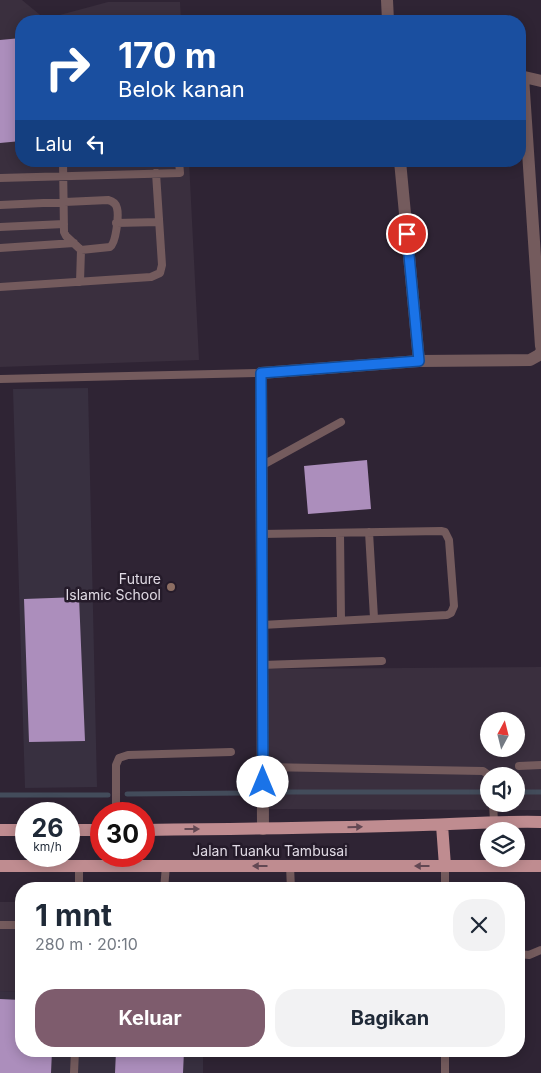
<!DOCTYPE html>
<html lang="id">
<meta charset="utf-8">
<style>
body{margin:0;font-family:Inter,sans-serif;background:#f2f2f3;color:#1f2937;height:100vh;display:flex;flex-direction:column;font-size:19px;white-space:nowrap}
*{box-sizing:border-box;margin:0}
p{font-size:16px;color:#747a83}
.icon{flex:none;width:28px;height:28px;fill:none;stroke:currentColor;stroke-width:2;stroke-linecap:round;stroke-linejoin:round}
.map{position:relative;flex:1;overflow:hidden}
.sheet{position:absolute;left:15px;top:882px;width:510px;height:175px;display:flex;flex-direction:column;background:#fff;border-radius:20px;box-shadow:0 2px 12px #0003}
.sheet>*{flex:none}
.hud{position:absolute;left:15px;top:15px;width:511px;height:152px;border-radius:20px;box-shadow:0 2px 12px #0003;background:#1a4fa0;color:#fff;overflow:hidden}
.needle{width:32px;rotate:7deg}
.tools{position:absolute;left:480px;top:712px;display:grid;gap:10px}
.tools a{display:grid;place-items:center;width:45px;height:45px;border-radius:50%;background:#fff;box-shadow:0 2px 12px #0003;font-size:25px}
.speed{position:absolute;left:15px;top:802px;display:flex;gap:10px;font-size:25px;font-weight:700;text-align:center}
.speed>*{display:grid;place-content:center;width:65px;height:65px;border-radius:50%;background:#fff;box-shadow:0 2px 12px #0003;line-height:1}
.speed small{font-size:12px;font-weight:400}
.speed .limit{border:8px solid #d22;background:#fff;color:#111}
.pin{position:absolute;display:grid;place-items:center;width:42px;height:42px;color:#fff;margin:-21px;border:2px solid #fff;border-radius:50%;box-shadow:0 1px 5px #0007}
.me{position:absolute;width:55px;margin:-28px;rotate:0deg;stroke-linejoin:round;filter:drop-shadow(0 0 4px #0008)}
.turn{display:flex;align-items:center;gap:18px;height:105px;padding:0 20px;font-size:22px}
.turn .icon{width:65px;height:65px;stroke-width:2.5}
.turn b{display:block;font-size:35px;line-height:42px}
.then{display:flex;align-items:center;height:48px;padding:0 20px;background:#0003;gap:10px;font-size:19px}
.round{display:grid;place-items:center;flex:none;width:52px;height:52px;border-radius:20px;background:#f2f2f3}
.headline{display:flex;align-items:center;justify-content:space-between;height:85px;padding:0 20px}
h1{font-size:30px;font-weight:700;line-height:38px}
.cta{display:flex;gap:10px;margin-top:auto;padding:10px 20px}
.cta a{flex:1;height:58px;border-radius:20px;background:#7e5c6d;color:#fff;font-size:20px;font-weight:700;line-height:58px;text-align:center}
.cta a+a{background:#f2f2f3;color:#1f2937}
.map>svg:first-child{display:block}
.commercial{fill:#3a2f3e;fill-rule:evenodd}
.industrial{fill:#383040}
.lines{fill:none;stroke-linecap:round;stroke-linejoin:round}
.stream{stroke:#434c5b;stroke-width:5}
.building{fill:#ac8ebc}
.service{stroke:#745b5d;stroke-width:8}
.minor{stroke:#745b5d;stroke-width:12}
.primary{stroke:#bf8c90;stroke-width:12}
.oneway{fill:#634853}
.route-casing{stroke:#114b97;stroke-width:12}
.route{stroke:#1a73e8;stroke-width:9}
.education-dot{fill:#8d6e63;stroke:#251b2a;stroke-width:2}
.labels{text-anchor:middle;stroke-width:5;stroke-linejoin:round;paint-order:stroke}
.poi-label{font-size:14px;fill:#e0dae4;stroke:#251b2a;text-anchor:end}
.street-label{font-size:14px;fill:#e0dae4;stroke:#251b2a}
</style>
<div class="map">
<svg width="541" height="1073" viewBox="0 0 541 1073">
<rect width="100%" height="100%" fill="#2f2434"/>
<path class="commercial" d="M0,0h22l23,19 63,-17h72l1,19h-160v140h168l10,199 -199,7z
M541,667v143l-273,-1 1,-140zM489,721h27v28h-27zM489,776h27v28h-27z
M0,902h21v90l-21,-1z
M212,1051h202v5z"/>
<path class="industrial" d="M88,388l9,399 -72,1 -12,-399z
M0,991l21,1v59h182v22h-203z"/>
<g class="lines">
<path class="stream" d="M272,792h210
M516,792h25
M127,794l119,-1
M0,795h108"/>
</g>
<path class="building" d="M21,38v103l-21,2v-103z
M367,460l4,49 -63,5 -4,-48z
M79,597l6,144 -56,1 -5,-143z
M0,999l21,1v51h31l-1,22h-51z
M116,1051h68l-1,22h-68z"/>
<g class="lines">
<path class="service" d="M63,161l1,71 2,4 15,14 -1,32
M0,178l180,-5 -1,-12
M0,205l108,-5c4,1 8,3 9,8 2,8 -1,35 -7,39l-29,3
M116,223l43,-1
M0,227l64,-3
M0,248l74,-5
M0,287l151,-10 9,-4 2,-8 -6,-92
M0,379l261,-6
M261,466l80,-44
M369,532l5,86
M340,533l1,87
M261,534l180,-3 4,1 4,8 5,66 -3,7 -4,2 -185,10
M262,665l120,-4
M519,766l22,-1
M263,767l220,4 7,5
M493,804l1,17
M116,814v-49l3,-7 9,-3 103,-3
M290,866l1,23
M79,889v-24
M164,889l2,-23
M445,889v-23
M0,925h21
M519,954l10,1 12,-5
M74,1073l1,-22
M445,1073v-22"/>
<path class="minor" d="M387,0l1,21
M520,76l21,5
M523,77l18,269
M400,161l19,200
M263,829l-2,-456 158,-12 111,-1 9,-5 2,-3"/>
<path class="primary" d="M442,825l3,41
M0,830h26
M69,830h32
M144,830c93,-1 186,-2 279,-5 39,-1 78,-4 118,-3
M0,866h541"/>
</g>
<defs><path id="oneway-solid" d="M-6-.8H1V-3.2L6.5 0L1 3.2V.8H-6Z" transform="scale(1.25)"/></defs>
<g class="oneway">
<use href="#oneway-solid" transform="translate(355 827) rotate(-1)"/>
<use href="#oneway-solid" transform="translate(192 829)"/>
<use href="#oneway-solid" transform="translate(260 866) rotate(180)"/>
<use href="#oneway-solid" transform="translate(422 866) rotate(180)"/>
</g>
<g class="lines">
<defs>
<path id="route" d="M263,782l-2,-409 158,-12 -12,-127"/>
</defs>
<use href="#route" class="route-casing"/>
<use href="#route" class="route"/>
</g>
<circle class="education-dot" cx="171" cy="587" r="5"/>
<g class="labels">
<g class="poi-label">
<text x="161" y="584">Future<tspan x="161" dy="16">Islamic School</tspan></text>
</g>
<g class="street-label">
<text x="270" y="856">Jalan Tuanku Tambusai</text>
</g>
</g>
</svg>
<div class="tools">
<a><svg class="needle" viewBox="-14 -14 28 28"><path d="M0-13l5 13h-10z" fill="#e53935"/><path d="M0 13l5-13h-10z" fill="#747a83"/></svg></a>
<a><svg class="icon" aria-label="sound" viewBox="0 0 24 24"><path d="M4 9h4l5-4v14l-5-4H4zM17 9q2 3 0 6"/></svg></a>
<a><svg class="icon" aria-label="layers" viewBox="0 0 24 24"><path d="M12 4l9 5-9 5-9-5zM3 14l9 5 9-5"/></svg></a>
</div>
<div class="speed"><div>26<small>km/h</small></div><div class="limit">30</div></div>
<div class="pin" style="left:407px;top:234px;background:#d93025"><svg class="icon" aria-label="arrive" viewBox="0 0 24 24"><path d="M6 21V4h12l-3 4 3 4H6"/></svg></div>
<svg class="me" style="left:263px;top:782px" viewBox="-20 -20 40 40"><circle r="19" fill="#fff"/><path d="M0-13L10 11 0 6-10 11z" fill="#1a73e8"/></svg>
<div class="hud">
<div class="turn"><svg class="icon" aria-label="right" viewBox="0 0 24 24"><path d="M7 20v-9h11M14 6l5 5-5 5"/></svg><div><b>170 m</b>Belok kanan</div></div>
<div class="then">Lalu<svg class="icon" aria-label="left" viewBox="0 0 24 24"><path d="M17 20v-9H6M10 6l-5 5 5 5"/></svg></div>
</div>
<section class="sheet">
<div class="headline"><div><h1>1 mnt</h1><p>280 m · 20:10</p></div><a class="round"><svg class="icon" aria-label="close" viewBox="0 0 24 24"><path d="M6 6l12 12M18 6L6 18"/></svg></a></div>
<div class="cta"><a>Keluar</a><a>Bagikan</a></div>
</section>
</div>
